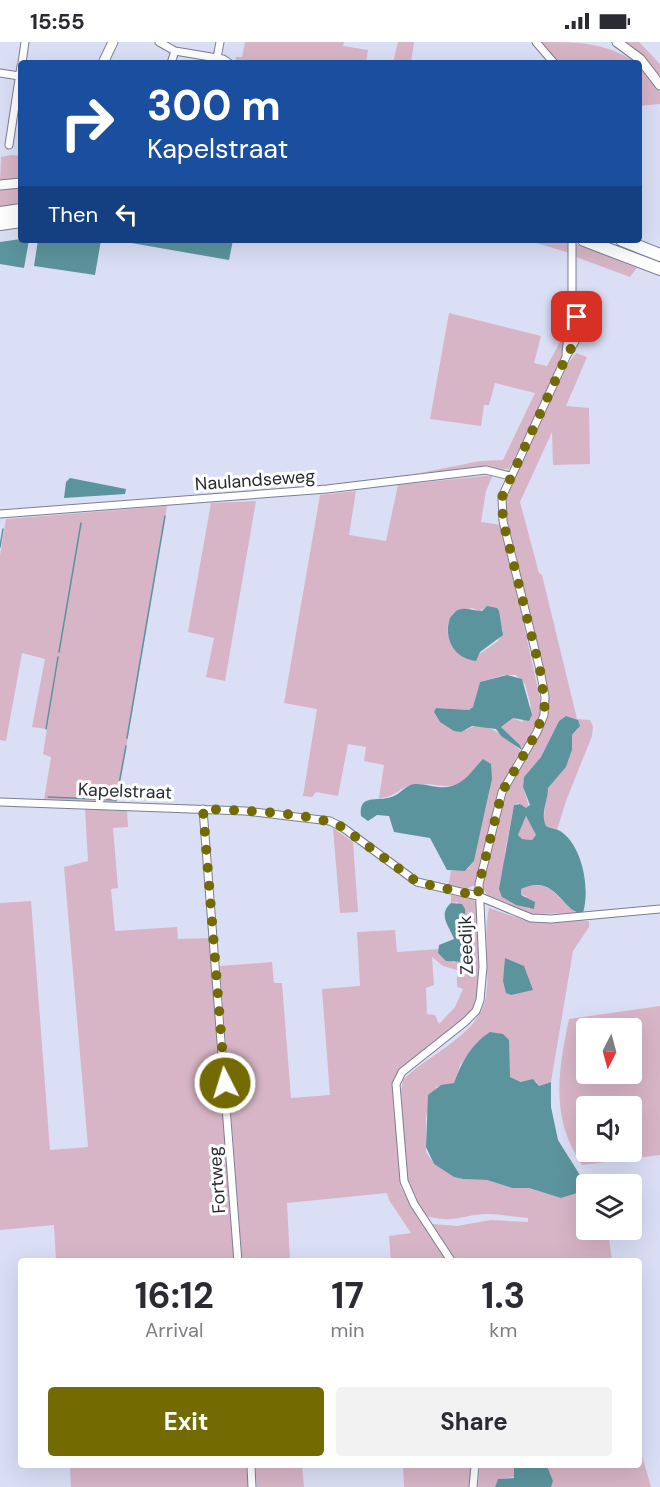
<!DOCTYPE html>
<style>
body{margin:0;font-family:"DM Sans",sans-serif;background:#f2f2f3;color:#2b2b33;height:100vh;display:flex;flex-direction:column;font-size:22px;white-space:nowrap}
*{box-sizing:border-box;margin:0}
p{font-size:20px;color:#7c7c81}
.icon{flex:none;width:33px;height:33px;fill:none;stroke:currentColor;stroke-width:2;stroke-linecap:round;stroke-linejoin:round}
.map{position:relative;flex:1;overflow:hidden}
.panel{position:absolute;left:18px;top:1216px;width:624px;height:210px;display:flex;flex-direction:column;background:#fff;border-radius:6px;box-shadow:0 6px 24px #0002}
.panel>*{flex:none}
.guide{position:absolute;left:18px;top:18px;width:624px;height:183px;border-radius:6px;box-shadow:0 6px 24px #0002;background:#1a4fa0;color:#fff;overflow:hidden}
.needle{width:39px;rotate:186deg}
.tools{position:absolute;left:576px;top:976px;display:grid;gap:12px}
.tools a{display:grid;place-items:center;width:66px;height:66px;border-radius:6px;background:#fff;box-shadow:0 6px 24px #0002;font-size:30px}
.pin{position:absolute;display:grid;place-items:center;width:51px;height:51px;color:#fff;margin:-26px;border-radius:12px;box-shadow:0 3px 9px #0006}
.me{position:absolute;width:66px;margin:-33px;rotate:355deg;stroke-linejoin:round;filter:drop-shadow(0 0 4px #0008)}
.turn{display:flex;align-items:center;gap:21px;height:126px;padding:0 30px;font-size:27px}
.turn .icon{width:78px;height:78px;stroke-width:2.5}
.turn b{display:block;font-size:42px;line-height:51px}
.then{display:flex;align-items:center;height:57px;padding:0 30px;background:#0003;gap:12px;font-size:22px}
.eta{display:flex;justify-content:space-evenly;align-items:center;height:102px;text-align:center}
.eta b{font-size:36px;font-weight:700;line-height:42px}
.primary-button{display:flex;gap:12px;margin-top:auto;padding:12px 30px}
.primary-button a{flex:1;height:69px;border-radius:6px;background:#746a02;color:#fff;font-size:24px;font-weight:700;line-height:69px;text-align:center}
.primary-button a+a{background:#f2f2f3;color:#2b2b33}
.status{display:flex;justify-content:space-between;align-items:center;height:42px;padding:0 30px;background:#fff;direction:ltr}
.status svg{height:16px;fill:currentColor}
.map>svg:first-child{display:block}
.green{fill:#d7b5c6;fill-rule:evenodd}
.water{fill:#5c949d;fill-rule:evenodd}
.lines{fill:none;stroke-linecap:round;stroke-linejoin:round}
.stream{stroke:#5c949d;stroke-width:1.5}
.minor-casing{stroke:#7b7e93;stroke-width:9}
.secondary-casing{stroke:#7b7e93;stroke-width:11}
.motorway-casing{stroke:#7b7e93;stroke-width:14}
.minor{stroke:#fff;stroke-width:7}
.secondary{stroke:#fff;stroke-width:9}
.motorway{stroke:#fff;stroke-width:12}
.route{stroke:#746a02;stroke-width:10;stroke-dasharray:0 18}
.labels{text-anchor:middle;stroke-width:6;stroke-linejoin:round;paint-order:stroke}
.street-label{font-size:18px;fill:#292b33;stroke:#fff}
</style>
<div class="status"><b>15:55</b><svg viewBox="0 0 49 12"><path d="M0 12V9h3v3zM5 12V6h3v6zM10 12V3h3v9zM15 12V0h3v12zM26 1h20v11H26zM47 4h2v5h-2z"/></svg></div>
<div class="map">
<svg width="660" height="1445" viewBox="0 0 660 1445">
<rect width="100%" height="100%" fill="#dadff6"/>
<path class="green" d="M245,0h99l-1,4 25,4 -2,13h-131l1,-6h6z
M398,0h16l-3,21h-18z
M538,0c44,0 64,0 100,21h-81z
M625,0h14l21,22v14l-16,-20z
M639,22l21,28v12l-21,2z
M12,113l9,1v24l-21,2 1,-25z
M21,144v18l-21,3v-18z
M526,198h39l3,1 2,12z
M575,201l62,25 -7,9 -54,-20z
M449,271l92,23 -7,27 13,3 19,-35 -4,30 -53,108 -26,-1 -63,5 60,-12 23,-1 32,-67 -40,-10 -6,22h-5l-3,21 -51,-7z
M576,311l11,4 -21,49 23,2 1,56 -37,1 -1,-33 -32,70 19,71 3,2 35,144 13,1 3,6 -1,10 -26,65 -9,29 -11,-4 -3,-4 5,-34 18,-21 6,-17v-15l6,-6v-9l-12,-4 -7,5 -18,36 -17,20 -1,10 6,20 -4,1 -7,-5 -4,2 -9,46 -3,46 28,12 -4,-13 -5,-1v-6c31,-14 37,14 57,24l-47,1 -43,-17 -6,-11 21,-87 41,-72 5,-18 -44,-199v-14l62,-131z
M493,433l-7,16 -5,31 21,3 40,183 -1,7 -19,35 -2,-5 -19,-18 12,-9 9,4 9,-16 -6,-22 -9,-9h-12l-24,7 -7,25 -4,3 -33,-2 -1,6 5,8 26,8c20,-13 39,8 54,20l-24,48 -21,87 -9,4 -18,-2 3,-16 17,-2 6,-8 16,-72 -10,-27c-27,38 -33,18 -67,23 -13,1 -17,13 -34,13l5,-33 -20,-4 2,-14 -18,-3 -10,52 -22,-4 -4,5 -9,-1 14,-87 -33,-6 36,-208 36,-4 -7,44 37,6 12,-56zM472,566l7,3 6,-3h12l6,23 -5,10 -27,19c-19,-5 -31,-29 -18,-47z
M256,459l-31,180 -19,-4 8,-39 -26,-6 23,-129z
M167,464l-50,296 -73,-2 7,-43 -8,-3 4,-25 -15,-2 13,-68 -23,-6 -16,88 -6,-1v-185l6,-36z
M85,767l42,2 1,16 -15,1 5,60 -7,1 4,42 62,-4 1,12 33,-1 23,323h-178l-2,-36 -54,5v-327l31,-2 19,249 38,-3 -24,-280 24,-6z
M526,774l10,19 -4,5 -10,-1 -4,-4z
M333,786l20,14 5,70 -18,1z
M451,853l22,4 5,6 2,82 -6,24 -78,68 5,108 48,74h-58l-2,-25 22,-3 -22,-33 -2,-7 -100,10 3,58h-48l-22,-295 52,-4 2,21h8l9,115 39,-3 -8,-106 38,-3 -3,-54 38,-2 2,22 41,-3v4l17,10 3,-61 -7,1zM432,915l11,9 14,4v17l6,2 -8,18 -16,17 -4,-9 -8,-1 -1,-26 8,-3z
M489,866l41,14 59,-1v6l-16,24 -22,131 -12,4 -3,-5 -14,1 -12,-5 -32,-36 -18,24 -6,18 -18,4 -10,30v35l8,12 20,13 9,2 24,1 25,8h17l32,10 16,-5 6,-13 3,6v44h22l4,31h-155l-25,-37 25,2 34,-6 37,2v-4c-14,-1 -28,-4 -42,-4 -27,1 -29,10 -60,2l-12,-19 -7,-18 -6,-87 2,-12c25,-26 77,-45 83,-84 4,-29 -3,-60 3,-88z
M660,964v149l-78,10c-32,-48 -24,-92 -13,-146zM586,987h46v45h-46zM586,1065h46v45h-46z
M639,1403l12,42h-100l2,-6 -6,-15h92z
M70,1424h177l2,21h-178z
M255,1424h47l2,21h-47z
M403,1424h70l-1,21h-68z
M480,1424h34v11l-16,2 -3,8h-17z"/>
<path class="water" d="M21,197l8,1 -5,28 -24,-4v-22z
M38,198h63l-6,35 -61,-9z
M114,198h119l-4,20z
M70,436l56,11 -1,5 -61,4 2,-16z
M487,564l10,2 2,3 4,24 -23,17 -4,9c-22,-2 -33,-23 -26,-43 10,-15 18,-7 32,-7z
M507,633l15,4 10,36 -3,6 -16,-3 -12,9 19,18 2,5 -21,-14 -5,-7 -24,-3 -11,6 -7,-1 -14,-9 -6,-10 2,-4 33,2 4,-3 7,-25z
M566,674l12,4 2,6 -8,9v15l-6,17 -18,21c0,13 -8,26 -2,38 6,3 13,3 17,7 20,16 27,56 20,80 -20,2 -26,-41 -62,-24v6l14,7 -1,7 -18,-4 -14,-8 -3,-8 15,-84 6,-1 6,4 4,-3 -7,-18 1,-10 17,-20 18,-36zM526,774l10,19 -4,5 -10,-1 -4,-4z
M483,717l8,5 1,15 -18,82 -9,10 -18,-1 -17,-32 -36,-6 -5,-16 -12,-1 -9,6 -7,-5c-3,-24 19,-13 33,-20 7,-3 12,-11 20,-12 12,-1 25,6 38,2 14,-4 21,-17 31,-27z
M451,861l11,1 3,5 2,53 -21,-1 -8,-8 1,-8 15,-6c-4,-12 -17,-24 -3,-36z
M505,916l19,8 9,24 -22,5 -5,-2 -3,-12z
M490,990l13,2 6,6 1,37 11,5 12,-3 6,7 12,-4v25l7,33 25,40 -6,13 -16,5 -32,-10h-17l-25,-8 -24,-1 -9,-2 -20,-13 -8,-17 2,-52 13,-10 13,-2c7,-20 17,-39 36,-51z
M514,1424h33l6,15 -2,6h-56l3,-8 16,-1z"/>
<g class="lines">
<path class="stream" d="M0,505l3,-18
M59,610l22,-129
M46,687l12,-72
M127,696l38,-222
M48,755l68,3 10,-54"/>
<defs>
<path id="minor" d="M159,0l16,9 48,8 6,4
M536,0l18,21
M217,16l3,-16
M22,21l3,-21
M171,21l4,-12
M0,31l19,3
M9,103l12,-79
M566,312l6,-55v-55
M0,472l327,-25 159,-19 24,6
M0,760l245,9 85,10 12,6 75,55 61,14 53,22 20,1 109,-10
M203,767l35,453
M452,1220l-38,-58 -10,-23 -8,-97 6,-12 63,-50 11,-11 4,-11 3,-33 -4,-83 23,-92 35,-60 7,-17 1,-18 -5,-27 -37,-149 -1,-24 64,-140 15,-26 -9,-32
M251,1424l1,21
M473,1445l2,-21"/>
<path id="secondary" d="M617,0l23,17 20,26
M103,21l10,-21
M0,143l21,-2"/>
<path id="motorway" d="M0,171l21,-3
M0,182l21,-3
M584,198l76,29
M622,198l38,15"/>
</defs>
<use href="#minor" class="minor-casing"/>
<use href="#secondary" class="secondary-casing"/>
<use href="#motorway" class="motorway-casing"/>
<use href="#minor" class="minor"/>
<use href="#secondary" class="secondary"/>
<use href="#motorway" class="motorway"/>
</g>
<g class="lines">
<path class="route" d="M225,1041l-22,-274c39,2 104,2 139,18l75,55 61,14 1,-12 23,-92 35,-60 8,-27 -5,-35 -37,-149 -1,-24 64,-140 15,-26 -4,-14"/>
</g>
<g class="labels">
<g class="street-label">
<text transform="translate(255 438) rotate(-4)" y="6">Naulandseweg</text>
<text transform="translate(125 749) rotate(2)" y="6">Kapelstraat</text>
<text transform="translate(466 903) rotate(-92)" y="6">Zeedijk</text>
<text transform="translate(217 1138) rotate(-94)" y="6">Fortweg</text>
</g>
</g>
</svg>
<div class="tools">
<a><svg class="needle" viewBox="-14 -14 28 28"><path d="M0-13l5 13h-10z" fill="#e53935"/><path d="M0 13l5-13h-10z" fill="#7c7c81"/></svg></a>
<a><svg class="icon" aria-label="sound" viewBox="0 0 24 24"><path d="M4 9h4l5-4v14l-5-4H4zM17 9q2 3 0 6"/></svg></a>
<a><svg class="icon" aria-label="layers" viewBox="0 0 24 24"><path d="M12 4l9 5-9 5-9-5zM3 14l9 5 9-5"/></svg></a>
</div>
<div class="pin" style="left:577px;top:275px;background:#d93025"><svg class="icon" aria-label="arrive" viewBox="0 0 24 24"><path d="M6 21V4h12l-3 4 3 4H6"/></svg></div>
<svg class="me" style="left:225px;top:1041px" viewBox="-20 -20 40 40"><circle r="17" fill="#746a02" stroke="#fff" stroke-width="3"/><path d="M0-11L8 9 0 5-8 9z" fill="#fff"/></svg>
<div class="guide">
<div class="turn"><svg class="icon" aria-label="right" viewBox="0 0 24 24"><path d="M7 20v-9h11M14 6l5 5-5 5"/></svg><div><b>300 m</b>Kapelstraat</div></div>
<div class="then">Then<svg class="icon" aria-label="left" viewBox="0 0 24 24"><path d="M17 20v-9H6M10 6l-5 5 5 5"/></svg></div>
</div>
<section class="panel">
<div class="eta">
<div><b>16:12</b><p>Arrival</p></div>
<div><b>17</b><p>min</p></div>
<div><b>1.3</b><p>km</p></div>
</div>
<div class="primary-button"><a>Exit</a><a>Share</a></div>
</section>
</div>
